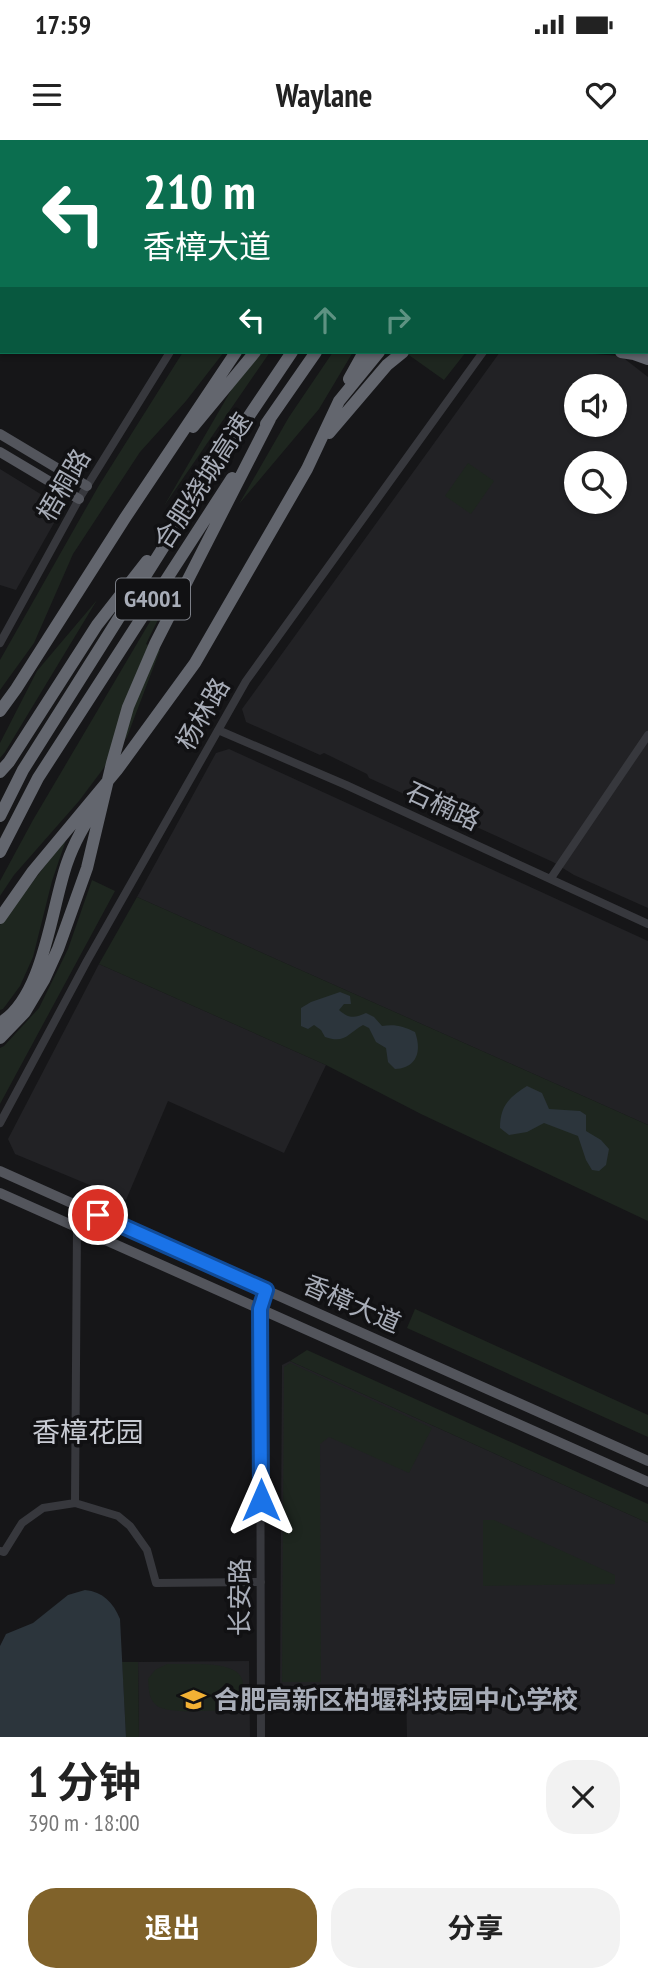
<!DOCTYPE html>
<html lang="zh">
<meta charset="utf-8">
<style>
body{margin:0;font-family:"PT Sans Narrow","Noto Sans SC",sans-serif;background:#f2f2f2;color:#222;height:100vh;display:flex;flex-direction:column;font-size:26px;white-space:nowrap}
*{box-sizing:border-box;margin:0}
p{font-size:23px;color:#767676}
.icon{flex:none;width:38px;height:38px;fill:none;stroke:currentColor;stroke-width:2;stroke-linecap:round;stroke-linejoin:round}
.map{position:relative;height:1597px;overflow:hidden}
.details{display:flex;flex-direction:column;background:#fff;flex:1}
.details>*{flex:none}
.banner{position:absolute;left:0px;top:0px;width:649px;height:214px;box-shadow:0 2px 5px #0004;background:#0b6e4f;color:#fff;overflow:hidden}
.fabs{position:absolute;left:564px;top:234px;display:grid;gap:14px}
.fabs a{display:grid;place-items:center;width:63px;height:63px;border-radius:50%;background:#fff;box-shadow:0 2px 5px #0004;font-size:35px}
.pin{position:absolute;display:grid;place-items:center;width:60px;height:60px;color:#fff;margin:-30px;border:4px solid #fff;border-radius:50%;box-shadow:0 2px 7px #0007}
.me{position:absolute;width:77px;margin:-38px;rotate:0deg;stroke-linejoin:round;filter:drop-shadow(0 0 5px #0008)}
.turn{display:flex;align-items:center;gap:24px;height:147px;padding:0 28px;font-size:32px}
.turn .icon{width:91px;height:91px;stroke-width:2.5}
.turn b{display:block;font-size:49px;line-height:60px}
.lanes{display:flex;align-items:center;height:66px;padding:0 28px;background:#0003;justify-content:center;gap:35px;direction:ltr}
.lanes .off{opacity:.35}
.round{display:grid;place-items:center;flex:none;width:74px;height:74px;border-radius:28px;background:#f2f2f2}
.head{display:flex;align-items:center;justify-content:space-between;height:119px;padding:0 28px}
h1{font-size:42px;font-weight:700;line-height:52px}
.button{display:flex;gap:14px;margin-top:auto;padding:14px 28px}
.button a{flex:1;height:80px;border-radius:28px;background:#80622a;color:#fff;font-size:28px;font-weight:700;line-height:80px;text-align:center}
.button a+a{background:#f2f2f2;color:#222}
.status{display:flex;justify-content:space-between;align-items:center;height:49px;padding:0 35px;background:#fff;direction:ltr}
.status svg{height:19px;fill:currentColor}
header{display:flex;justify-content:space-between;align-items:center;height:91px;padding:0 28px;background:#fff;font-size:32px;font-weight:700}
.map>svg:first-child{display:block}
.built{fill:#222225;fill-rule:evenodd}
.green{fill:#1e261f}
.water{fill:#2c353c}
.lines{fill:none;stroke-linecap:round;stroke-linejoin:round}
.minor{stroke:#37383d;stroke-width:8}
.major{stroke:#53555c;stroke-width:10}
.highway{stroke:#63666e;stroke-width:12}
.route-casing{stroke:#114b97;stroke-width:18}
.route{stroke:#1a73e8;stroke-width:12}
.labels{text-anchor:middle;stroke-width:7;stroke-linejoin:round;paint-order:stroke}
.shield{fill:#111113;stroke:#7b7e86;stroke-width:2}
.shield-label{font-size:24px;font-weight:bold;fill:#a8adb8}
.street-label{font-size:26px;fill:#a8adb8;stroke:#111113}
.poi-label{font-size:26px;font-weight:bold;fill:#a8adb8;stroke:#111113;text-anchor:start}
.neighbourhood-label{font-size:28px;fill:#c9ccd4;stroke:#111113}
</style>
<div class="status"><b>17:59</b><svg viewBox="0 0 49 12"><path d="M0 12V9h3v3zM5 12V6h3v6zM10 12V3h3v9zM15 12V0h3v12zM26 1h20v11H26zM47 4h2v5h-2z"/></svg></div>
<header><svg class="icon" aria-label="menu" viewBox="0 0 24 24"><path d="M4 6h16M4 12h16M4 18h16"/></svg>Waylane<svg class="icon" aria-label="heart" viewBox="0 0 24 24"><path d="M12 20l-8-8c-3-5 5-10 8-4 3-6 11-1 8 4z"/></svg></header>
<div class="map">
<svg width="648" height="1597" viewBox="0 0 648 1597">
<rect width="100%" height="100%" fill="#161618"/>
<path class="built" d="M500,212h66l55,4 27,21v531l-74,-33 -21,-13 -184,-84 -2,-4 -43,-21 -4,2 -74,-33 -4,-13zM576,247h38v38h-38zM576,324h38v38h-38z
M0,329l47,29 7,25 -38,67 -16,-5z
M229,609l419,192v184l-511,-228 79,-144z
M99,824l227,101 -42,88 -116,-52 -42,99 -111,-46 -7,-15z
M290,1221l358,162v214h-241l-1,-47h-126l2,-325z
M249,1521l1,76h-111l-1,-75z"/>
<path class="green" d="M183,212h41l-38,49 -46,51 -67,102 -39,89 -34,47v-30l98,-173z
M260,212h10l-106,154 69,-119z
M333,212h20l-34,57 -80,95 50,-87z
M409,212h57l-22,28 -38,-27z
M468,323l26,18 -23,33 -26,-18z
M181,433l-35,71 14,6 -33,87 -48,64 -65,74 -14,21v-15l33,-61 122,-207z
M97,460l-92,152 -5,6v-15l37,-72z
M67,697l-15,44 -19,76 -13,29 -17,23 -3,1v-85z
M92,740l23,11 -115,213v-56l4,-2 35,-38 29,-59z
M137,757l511,228v96l-227,-107 -95,-49 -227,-101z
M415,1169l233,106v22l-241,-109z
M307,1210l341,154v19l-358,-162z
M290,1223l142,65 -23,45 -80,-36 -9,7 1,238h-39l2,-315z
M483,1380h11l121,55v9l-132,2z
M122,1522h16l1,75h-13z
M167,1524c17,1 69,-5 75,15 2,4 0,12 0,17l-15,14c-15,0 -60,5 -71,-5 -8,-7 -7,-17 -8,-26l7,-9z"/>
<path class="water" d="M340,852l10,4 1,8h-7l-5,6c10,9 16,8 27,3l8,4 8,9c13,-2 21,0 33,6 7,19 2,36 -20,37l-7,-7 -2,-14 -10,-6 -7,-14 -6,-3c-16,9 -18,19 -38,12l-4,-7 -7,-5 -6,4 -7,-3v-18l10,-6z
M527,946l15,7 7,16 31,2 6,4v16l15,9 8,9 -3,16 -7,6 -7,-1 -6,-10 -8,-24 -34,-13 -17,9 -18,3 -9,-7c0,-22 9,-31 27,-42z
M85,1450c18,2 28,12 35,29l6,118h-126v-91l6,-12 27,-11 35,-28z"/>
<g class="lines">
<path class="minor" d="M343,0l1,2
M45,2l1,-2
M301,2l1,-2
M0,79l2,-3
M648,193v1
M0,503l79,-144 91,-147
M218,590l128,55 302,139
M551,738l97,-143
M0,983l87,-162 159,-280 237,-329
M75,1363l2,-275
M0,1411l4,1 18,-29 21,-15 32,-5 43,13 12,10 17,24 9,33 105,-1
M261,1597l-1,-428 6,-19"/>
<path class="major" d="M0,294l87,52
M0,312l79,47
M0,1031l648,290
M0,1053l648,289"/>
<path class="highway" d="M369,0v2
M415,0l3,2
M436,0l2,2
M463,0l3,2
M573,0l3,2
M355,2l2,-2
M648,86v2
M648,160v-1
M648,169v1
M621,212l13,2 14,5
M349,239l15,-27
M266,284l50,-72
M193,287l62,-75
M329,293l58,-68 16,-13
M0,571l16,-22 109,-171 111,-166
M0,632l9,-10 88,-137 50,-64
M0,676l23,-46 179,-284 90,-134
M0,712l38,-74 194,-300
M0,778l33,-47 84,-101 78,-107 112,-194 32,-68 40,-49
M0,883c44,-26 51,-115 67,-160 8,-23 20,-42 32,-62
M0,898l25,-26 19,-32 14,-31 29,-81 25,-105 16,-56 27,-63 115,-225"/>
</g>
<g class="lines">
<defs>
<path id="route" d="M98,1075l168,75 -6,19 1,191"/>
</defs>
<use href="#route" class="route-casing"/>
<use href="#route" class="route"/>
</g>
<defs>
<symbol id="school-bare" viewBox="-9 -9 18 18"><path d="M0-5L7-2L0 1L-7-2ZM-4 1L0 2.5L4 1V4Q0 6-4 4Z" fill="#f2b134" stroke="#111113" stroke-width="2.5" paint-order="stroke"/></symbol>
</defs>
<g fill-rule="evenodd">
<use href="#school-bare" x="176" y="1542" width="35" height="35"/>
</g>
<g class="labels">
<rect class="shield" x="116" y="438.5" width="74" height="41" rx="5"/>
<g class="shield-label">
<text x="153" y="467">G4001</text>
</g>
<g class="street-label">
<text transform="translate(203 341) rotate(-57)" y="9">合肥绕城高速</text>
<text transform="translate(64 345) rotate(-60)" y="9">梧桐路</text>
<text transform="translate(203 574) rotate(-60)" y="9">杨林路</text>
<text transform="translate(443 666) rotate(25)" y="9">石楠路</text>
<text transform="translate(352 1164) rotate(24)" y="9">香樟大道</text>
<text transform="translate(240 1457) rotate(-90)" y="9">长安路</text>
</g>
<g class="poi-label">
<text x="214" y="1569">合肥高新区柏堰科技园中心学校</text>
</g>
<g class="neighbourhood-label">
<text x="88" y="1302">香樟花园</text>
</g>
</g>
</svg>
<div class="fabs">
<a><svg class="icon" aria-label="sound" viewBox="0 0 24 24"><path d="M4 9h4l5-4v14l-5-4H4zM17 9q2 3 0 6"/></svg></a>
<a><svg class="icon" aria-label="search" viewBox="0 0 24 24"><circle cx="10" cy="10" r="6"/><path d="M15 15l6 6"/></svg></a>
</div>
<div class="pin" style="left:98px;top:1075px;background:#d93025"><svg class="icon" aria-label="arrive" viewBox="0 0 24 24"><path d="M6 21V4h12l-3 4 3 4H6"/></svg></div>
<svg class="me" style="left:261px;top:1360px" viewBox="-20 -20 40 40"><path d="M0-17L14 15 0 8-14 15z" fill="#1a73e8" stroke="#fff" stroke-width="4"/></svg>
<div class="banner">
<div class="turn"><svg class="icon" aria-label="left" viewBox="0 0 24 24"><path d="M17 20v-9H6M10 6l-5 5 5 5"/></svg><div><b>210 m</b>香樟大道</div></div>
<div class="lanes"><svg class="icon" aria-label="left" viewBox="0 0 24 24"><path d="M17 20v-9H6M10 6l-5 5 5 5"/></svg><svg class="icon off" aria-label="ahead" viewBox="0 0 24 24"><path d="M12 20V5M6 11l6-6 6 6"/></svg><svg class="icon off" aria-label="right" viewBox="0 0 24 24"><path d="M7 20v-9h11M14 6l5 5-5 5"/></svg></div>
</div>
</div>
<section class="details">
<div class="head"><div><h1>1 分钟</h1><p>390 m · 18:00</p></div><a class="round"><svg class="icon" aria-label="close" viewBox="0 0 24 24"><path d="M6 6l12 12M18 6L6 18"/></svg></a></div>
<div class="button"><a>退出</a><a>分享</a></div>
</section>
